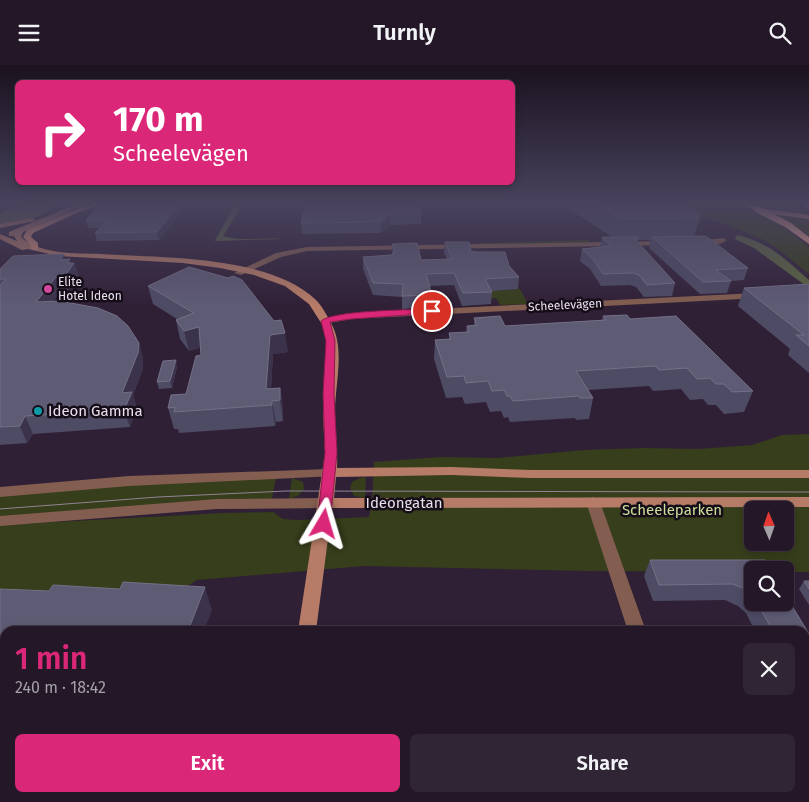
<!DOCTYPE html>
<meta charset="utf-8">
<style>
body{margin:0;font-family:"Fira Sans",sans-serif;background:#302534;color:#f1f3f6;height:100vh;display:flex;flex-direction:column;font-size:19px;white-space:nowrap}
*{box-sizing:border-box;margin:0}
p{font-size:16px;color:#a3a0a8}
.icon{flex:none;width:28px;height:28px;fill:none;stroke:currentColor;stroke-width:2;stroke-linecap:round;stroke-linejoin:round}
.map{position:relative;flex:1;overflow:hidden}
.panel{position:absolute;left:0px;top:561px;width:810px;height:176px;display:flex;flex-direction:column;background:#241828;border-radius:15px 15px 0 0;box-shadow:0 2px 8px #0003,0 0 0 1px #413745}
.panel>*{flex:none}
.top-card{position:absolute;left:15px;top:15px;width:500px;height:105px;border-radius:8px;box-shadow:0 2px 8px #0003,0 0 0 1px #413745;background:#db2777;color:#fff;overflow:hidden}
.needle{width:32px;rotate:358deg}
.controls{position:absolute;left:744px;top:436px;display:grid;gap:10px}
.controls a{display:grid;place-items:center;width:50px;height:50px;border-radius:8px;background:#241828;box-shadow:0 2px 8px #0003,0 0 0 1px #413745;font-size:25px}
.pin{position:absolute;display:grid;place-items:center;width:42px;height:42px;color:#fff;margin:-21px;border:2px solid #fff;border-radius:50%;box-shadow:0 1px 5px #0007}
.me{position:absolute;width:55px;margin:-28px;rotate:7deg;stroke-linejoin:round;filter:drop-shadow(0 0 4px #0008)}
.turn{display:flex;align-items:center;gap:18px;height:105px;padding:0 15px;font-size:22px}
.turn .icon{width:65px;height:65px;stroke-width:2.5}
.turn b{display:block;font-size:35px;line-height:42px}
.round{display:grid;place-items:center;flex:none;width:52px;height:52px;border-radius:8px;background:#302534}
.summary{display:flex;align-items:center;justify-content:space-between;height:85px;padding:0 15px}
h1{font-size:30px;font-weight:600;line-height:38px;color:#db2777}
.cta{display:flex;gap:10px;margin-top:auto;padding:10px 15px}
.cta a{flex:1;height:58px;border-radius:8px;background:#db2777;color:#fff;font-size:20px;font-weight:600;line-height:58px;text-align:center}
.cta a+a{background:#302534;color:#f1f3f6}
header{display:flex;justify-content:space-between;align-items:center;height:65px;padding:0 15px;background:#241828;font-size:22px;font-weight:600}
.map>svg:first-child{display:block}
.green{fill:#363e1b;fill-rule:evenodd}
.forest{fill:#5c653f}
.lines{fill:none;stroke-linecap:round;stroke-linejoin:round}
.street{fill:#835e50;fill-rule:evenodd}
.secondary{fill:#b77c67;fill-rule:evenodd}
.primary{fill:#df9277;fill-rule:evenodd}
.highway{fill:#f7ad93;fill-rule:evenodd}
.tram{stroke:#918496;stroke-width:1}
.wall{fill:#4e4b65}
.shaded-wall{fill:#3b334c}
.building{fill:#5e5b74;stroke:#747087}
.route{fill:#db2777;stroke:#8e194d}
.hotel-dot{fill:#d1479c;stroke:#140d17;stroke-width:2}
.culture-dot{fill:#0f9aa8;stroke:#140d17;stroke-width:2}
.labels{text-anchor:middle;stroke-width:5;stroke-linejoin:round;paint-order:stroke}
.far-poi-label{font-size:12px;fill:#e9dfed;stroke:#140d17;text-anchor:start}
.far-street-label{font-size:12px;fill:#e9dfed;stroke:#140d17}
.poi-label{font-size:15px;fill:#e9dfed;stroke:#140d17;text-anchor:start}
.street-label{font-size:15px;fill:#e9dfed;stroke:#140d17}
.park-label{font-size:15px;fill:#cddd9b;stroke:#140d17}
</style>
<header><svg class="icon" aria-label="menu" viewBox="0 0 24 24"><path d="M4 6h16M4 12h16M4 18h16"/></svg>Turnly<svg class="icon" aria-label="search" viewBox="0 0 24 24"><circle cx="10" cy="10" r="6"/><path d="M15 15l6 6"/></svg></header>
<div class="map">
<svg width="809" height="737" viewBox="0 0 809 737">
<rect width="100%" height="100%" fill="#302036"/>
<path class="green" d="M680,139c16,0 32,-1 47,0 32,3 58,24 82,43v27l-31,-25 -16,-10 -48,-19 -17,-4z
M747,139h50l11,11z
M770,148l39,6v17l-19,-14z
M590,175l-2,3 -109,2 -1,-2z
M520,224l8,15 -28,1 -4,-7 -8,1v-8z
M809,369v138h-24v-2h-33v2l-166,-1 -222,-5 -167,14 -38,24 -159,6v-85l223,-12 50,-1 10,7 13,1 73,-3 3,-14 2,-41 67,-5 56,1 87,-8 60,-2 55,1 53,-4 30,-10zM752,445h33v33h-33z
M366,412l-1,21 -11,-2 -4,-8 2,-6 8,-4z
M276,413l-4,21 -272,19v-23l161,-12z
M292,413l11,4 1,7 -6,7 -9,3z"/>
<path class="forest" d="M24,139h31c-12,17 -37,16 -55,20v-11z
M235,139h8l-20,32c18,6 41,1 59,3l-67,2z
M737,170c33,8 47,23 72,45v8l-55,-40 -19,-9z"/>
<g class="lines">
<path class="street" d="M723,173l4,2c-7,6 -25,8 -33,3l4,-2z
M665,176l4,2 -1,2 -361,6 -26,6 -40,18 -7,-2 42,-20 31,-6z
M757,228l4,3 -1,2 -409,21 -26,5 -5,-3 2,-2 29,-6z
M329,404l5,1 2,3 -2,3 -205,10 -129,11v-10l129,-11z
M593,432l5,2 2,3 46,129h-18l-42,-129 2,-3z
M326,433l5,2 2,3 -2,3 -5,2 -109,1 -217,17v-10l217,-17z
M687,732h22l1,5h-22z"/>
<path class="secondary" d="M77,139h9l-63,28 -2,5c20,18 54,16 80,17 60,4 169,1 215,46 6,6 12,17 16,25 13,25 3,60 3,87 0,19 3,37 2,56l115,-1 79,3h278v8h-278l-79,-3 -116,2 -2,21 475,-1v10l-477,1 -16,123h-18l27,-178 -2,-40 4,-66 -4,-21 -14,-22 -24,-18 -31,-11 -34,-7 -37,-5 -125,-7 -30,-7 -6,1 -22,-11v-5l17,7 -3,-5h-5v-4z
M33,153l2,1v2l-35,7v-4z
M201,732h68l-1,5h-69z"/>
<path class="primary" d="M93,139h12l-24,7 -48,22 -2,4 7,6v7h-6l-2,-6 -7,-7 4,-7 50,-21z
M738,139h11l17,5 43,6v4l-44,-6z"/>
<path class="highway" d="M802,139h7v5z
M754,142h6l31,16 18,14v7l-24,-17 -31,-16z"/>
<path class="tram" d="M0,444l158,-12 128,-6 523,1"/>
</g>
<path class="wall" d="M103,139h79l1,5 -24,31 -62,1 -2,-8 5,-5h-12l-2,-8z
M306,139l115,10v10l-31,1 -9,8 -79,1 -1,-11z
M565,139h123l13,11 -7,21 54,32 -4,12 -13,1 -4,12 -27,1 -51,-46 2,-8h-13v2l37,41 -3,13 -28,1 -8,-10 -6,-2 -29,1 -11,-17 -10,-8 2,-12 18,-2 2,-10h10l-47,-31z
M445,177l26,9 38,15 10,11 -1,12 -26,2 -1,13 -29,2 -8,-21 -24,1 2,9v12l-30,2v-12l-29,-2 -10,-26v-12l29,-2v-11l29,16 26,-1 -3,-6z
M66,195l5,3h3l5,13 -11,14 -7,1 -8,10 86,42 4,16v10l-10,26 4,14 -7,18 -97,7 -6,9 -27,2v-176z
M809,219v89l-21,-18 2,-6 -52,-43 6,-18z
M148,221l140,66 -15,2 -2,35 9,-1 3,21v12l-7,1 -1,4 -96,7 -1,-4h-4l-6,-21 18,-14 15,-39v-8l-12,4 -9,-12 -4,-19 1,-1 -24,-15z
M603,251l27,3 123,72 -9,21 -20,2 -8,-9h-8l-5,-6 -13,1 -9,-11 -28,2 -4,-5 -61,4 5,8 -4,21 -13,1 -1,-2 -65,4 -2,-5 -4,1 -3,-7 -11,1 -4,-10 -21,2 -3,-7 -16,1 -12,-39 1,-19 14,-1v-6l17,-1 1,-6h7v-8l31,8 97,-6z
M177,302l-5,21 -13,1 -2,-7z
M650,495l102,10v33h33l24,31v165l-24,-1v-1h20v-166h-50l-9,-18 -8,-7 -13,-6 -72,1 -9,-25z
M804,516h5v24l-10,-16z
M0,524l212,21 -207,21v66h-5z"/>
<path class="shaded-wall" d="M179,139h3l1,5 -24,31 -2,-8z
M390,149v11l-9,8v-11z
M64,189l4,14 -8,-8z
M70,194l2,7 2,-3 5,13 -11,14 -4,-13 3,-14z
M56,212l5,14 -20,26 -5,-15z
M199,262l4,20 -14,4 -5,-20z
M285,268l3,19 -15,2 -3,51 -4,-16 4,-54z
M139,278l4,16v10l-10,26 4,14 -7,18 -6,-17 -2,-17z
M176,295l1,7 -5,21 -2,-7z
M280,323l3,21v12l-3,-21z
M272,336l4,21 -1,4 -3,-21z
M25,351l8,18 -6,9 -7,-17z
M205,522l7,23 -8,21h-16z"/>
<path class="building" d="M103,139h76l-22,28 -62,1 13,-13h-22z
M306,139h113l2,10h-31l-9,8 -80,1z
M597,139h91l13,11h-7l5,3 -78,1z
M706,171l42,32 -32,2 15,11 -28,1 -51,-45z
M602,172h37l-3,3 39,43 -28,2 -8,-10 -6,-2 -30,1 -11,-16 -10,-9 29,-3z
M445,177h24l2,9 4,1h30l4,14 10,11 -34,2 7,13 -29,1 -9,-20 -28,1 6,21 -30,1 1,-12 -30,-1 -10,-26 29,-2v-1l3,-1 -3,-9 25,-1 4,17 31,-1z
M64,189l-4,6 10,-1 -3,4h7l-10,14h-8l-20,25 24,-1 38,7 19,8 11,10 11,17 -1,10 -16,40 10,-1 -8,18 -99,6 -5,10 -20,1v-141l6,-7h-6v-10l13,-13z
M189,202l39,11 5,-2 9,4 32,41 7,-1 4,13 -15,2 -4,54 14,-1v12l-8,1v4l-98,7 1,-5 -7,1 3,-13 15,-1 10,-38 5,-1 -2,-28 -15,4 -8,-11 18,-7 -46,-27z
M809,219v62l-13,-11h8l-60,-47z
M627,250l3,4 46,-3 77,75 -21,1 -8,-8h-8l-6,-6 -13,1 -10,-11 -28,2 -4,-4 -79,5 17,27h-13l-1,-2 -66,5 -3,-5h-3l-3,-6 -12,1 -4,-10 -22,2 -2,-7 -17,1 -12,-37 16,-1 -2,-6 20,-1 -2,-6 10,-1 -3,-7 26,-2 5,10 101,-6 -3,-4z
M176,295l-6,21 -13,1 6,-21z
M650,495h115l6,10h-19v25l-6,-6 -14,-5 -73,1z
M804,516h5v8z
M123,517l82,5 -17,44h-183v48h-5v-90l49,2 4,-6 67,4z
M785,529l24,40v65l-4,-7v-61h-32l-16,-28h28z
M805,657h4v61h-4z"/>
<linearGradient id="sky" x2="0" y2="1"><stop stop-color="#1a121e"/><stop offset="0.57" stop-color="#48425d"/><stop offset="1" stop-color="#48425d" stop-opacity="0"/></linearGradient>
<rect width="809" height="242" fill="url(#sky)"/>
<path class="route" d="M432,244l4,2 -1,2 -84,6 -21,3 5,19 -1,53 3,59 -7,71 -2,4h-9l-2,-4 8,-71 -2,-59 3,-53 -5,-20c13,-11 90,-11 111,-12z"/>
<circle class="hotel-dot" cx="48" cy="224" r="5"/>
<circle class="culture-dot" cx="38" cy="346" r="5"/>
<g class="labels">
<g class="far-poi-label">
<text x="58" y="221">Elite<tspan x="58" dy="14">Hotel Ideon</tspan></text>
</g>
<g class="far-street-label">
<text transform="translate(565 240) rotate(-3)" y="4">Scheelevägen</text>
</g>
<g class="poi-label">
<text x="48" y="351">Ideon Gamma</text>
</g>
<g class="street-label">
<text x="404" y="443">Ideongatan</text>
</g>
<g class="park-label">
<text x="672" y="450">Scheeleparken</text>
</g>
</g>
</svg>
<div class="controls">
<a><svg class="needle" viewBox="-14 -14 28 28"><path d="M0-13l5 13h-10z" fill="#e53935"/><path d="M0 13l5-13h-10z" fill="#a3a0a8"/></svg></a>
<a><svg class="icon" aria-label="search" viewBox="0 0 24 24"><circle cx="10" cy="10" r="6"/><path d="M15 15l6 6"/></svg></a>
</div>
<div class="pin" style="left:432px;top:246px;background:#d93025"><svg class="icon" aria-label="arrive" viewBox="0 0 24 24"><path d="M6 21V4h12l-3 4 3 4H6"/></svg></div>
<svg class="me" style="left:324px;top:459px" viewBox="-20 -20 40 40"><path d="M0-17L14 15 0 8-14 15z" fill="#db2777" stroke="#fff" stroke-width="4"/></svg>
<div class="top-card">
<div class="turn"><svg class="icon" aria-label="right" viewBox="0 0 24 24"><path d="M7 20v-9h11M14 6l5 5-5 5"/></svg><div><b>170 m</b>Scheelevägen</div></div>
</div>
<section class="panel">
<div class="summary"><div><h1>1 min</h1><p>240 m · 18:42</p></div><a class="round"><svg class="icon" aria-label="close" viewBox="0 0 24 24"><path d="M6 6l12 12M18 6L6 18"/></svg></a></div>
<div class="cta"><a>Exit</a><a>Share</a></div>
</section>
</div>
